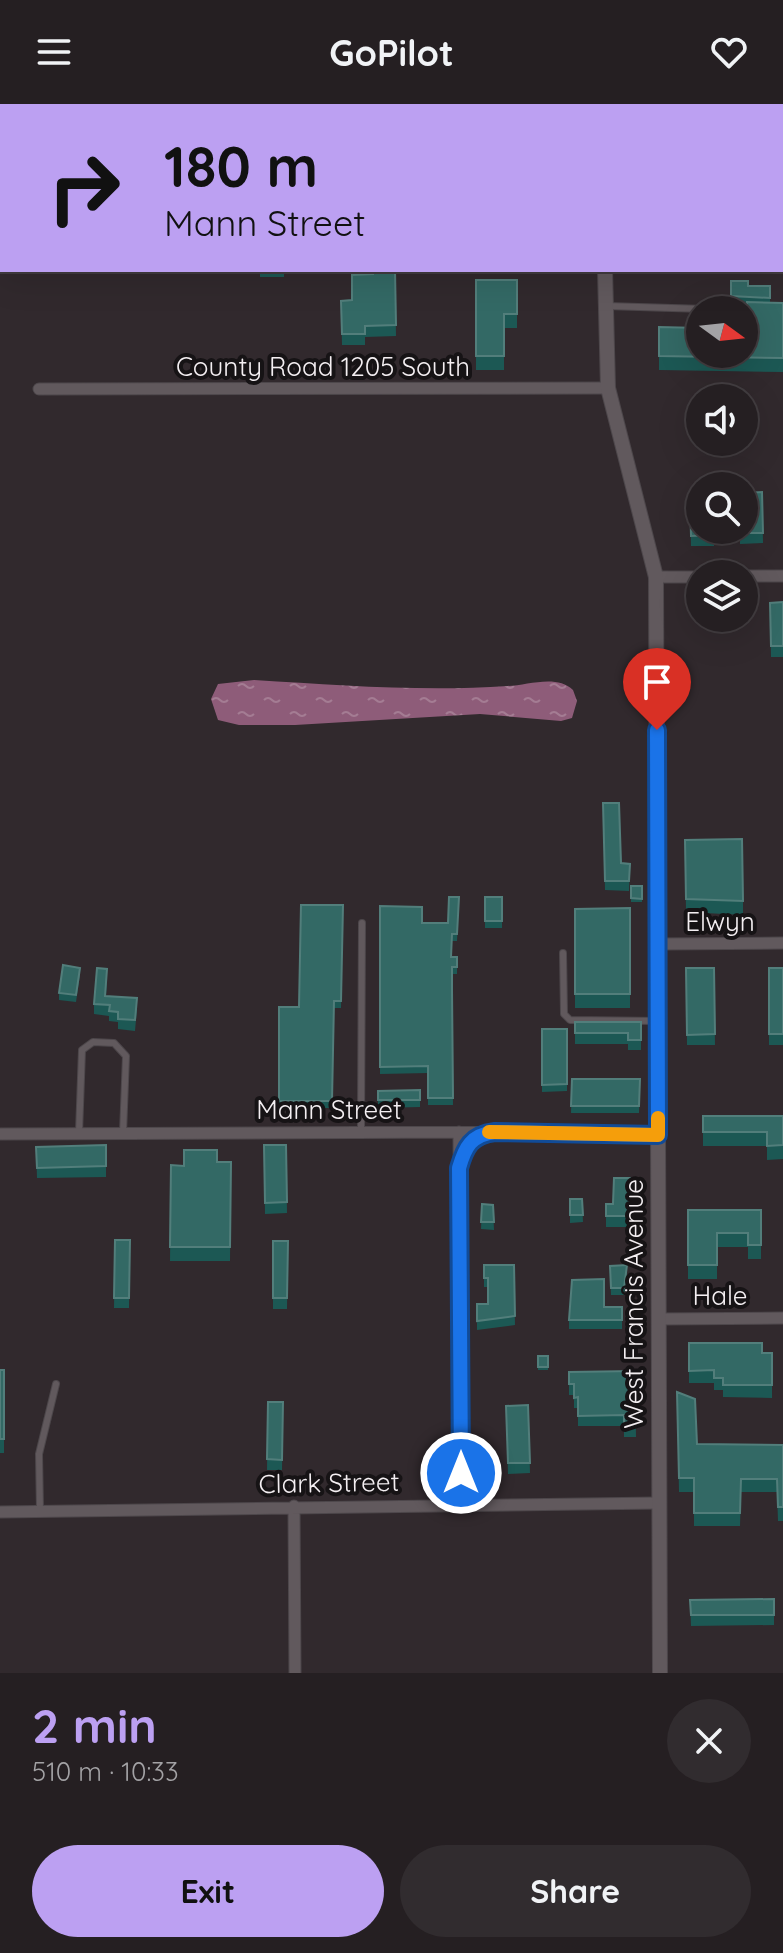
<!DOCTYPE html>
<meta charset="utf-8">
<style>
body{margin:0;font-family:Quicksand,sans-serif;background:#312c2f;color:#f1f3f6;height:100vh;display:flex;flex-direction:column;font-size:30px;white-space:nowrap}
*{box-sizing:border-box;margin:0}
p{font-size:26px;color:#a3a2a5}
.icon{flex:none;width:44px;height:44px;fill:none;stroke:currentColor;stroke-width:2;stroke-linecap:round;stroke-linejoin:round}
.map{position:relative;height:1569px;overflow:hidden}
.sheet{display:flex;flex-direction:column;background:#251f22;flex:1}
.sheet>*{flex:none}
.top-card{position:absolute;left:0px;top:0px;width:784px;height:168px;box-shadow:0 8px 32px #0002,0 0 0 2px #423d40;background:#bca0f2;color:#111;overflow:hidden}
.needle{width:52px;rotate:105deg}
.buttons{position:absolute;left:686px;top:192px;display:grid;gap:16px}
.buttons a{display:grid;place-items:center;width:72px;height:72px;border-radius:50%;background:#251f22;box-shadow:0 8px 32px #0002,0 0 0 2px #423d40;font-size:40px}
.pin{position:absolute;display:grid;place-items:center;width:68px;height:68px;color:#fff;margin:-82px -34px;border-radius:50% 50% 50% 0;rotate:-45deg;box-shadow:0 0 8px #0007}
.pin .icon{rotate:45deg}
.me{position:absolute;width:88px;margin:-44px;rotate:0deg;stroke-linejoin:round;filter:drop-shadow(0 0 6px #0008)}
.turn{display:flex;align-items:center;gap:28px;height:168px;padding:0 32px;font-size:36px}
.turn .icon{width:104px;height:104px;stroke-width:2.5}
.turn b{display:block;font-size:56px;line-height:68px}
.round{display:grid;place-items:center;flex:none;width:84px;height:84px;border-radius:42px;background:#312c2f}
.overview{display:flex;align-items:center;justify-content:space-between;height:136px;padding:0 32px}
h1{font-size:48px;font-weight:700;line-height:60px;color:#bca0f2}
.action{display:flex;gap:16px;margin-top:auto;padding:16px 32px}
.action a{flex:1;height:92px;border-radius:48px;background:#bca0f2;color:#111;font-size:32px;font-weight:700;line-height:92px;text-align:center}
.action a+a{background:#312c2f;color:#f1f3f6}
header{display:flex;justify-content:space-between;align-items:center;height:104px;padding:0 32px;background:#251f22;font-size:36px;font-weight:700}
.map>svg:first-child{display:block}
.water{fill:url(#water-ripples)}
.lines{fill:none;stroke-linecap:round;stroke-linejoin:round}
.service-casing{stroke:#4d474b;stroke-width:8}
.minor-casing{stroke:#4d474b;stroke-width:13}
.tertiary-casing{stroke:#4d474b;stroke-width:16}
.service{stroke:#61595d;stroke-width:6}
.minor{stroke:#61595d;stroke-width:11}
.tertiary{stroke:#61595d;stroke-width:14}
.wall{fill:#1c5854}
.building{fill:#336965;stroke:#527e7b;stroke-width:2}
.route-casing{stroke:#114b97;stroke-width:20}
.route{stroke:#1a73e8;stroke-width:14}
.slow{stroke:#f59e0b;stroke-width:14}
.labels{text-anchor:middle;stroke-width:8;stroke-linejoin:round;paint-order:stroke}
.street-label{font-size:26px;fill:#f4eff2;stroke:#161315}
</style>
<header><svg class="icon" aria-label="menu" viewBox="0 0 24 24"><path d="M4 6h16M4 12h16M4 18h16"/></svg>GoPilot<svg class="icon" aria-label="heart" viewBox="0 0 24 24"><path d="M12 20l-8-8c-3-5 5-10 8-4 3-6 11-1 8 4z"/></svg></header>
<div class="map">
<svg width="783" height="1569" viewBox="0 0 783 1569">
<defs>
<pattern id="water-ripples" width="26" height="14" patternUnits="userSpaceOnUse" patternTransform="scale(2)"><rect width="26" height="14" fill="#8e5c79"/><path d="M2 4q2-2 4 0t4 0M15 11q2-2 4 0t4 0" fill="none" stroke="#a47c93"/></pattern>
</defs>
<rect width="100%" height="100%" fill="#31292d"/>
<path class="water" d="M254,576c84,5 169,12 254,6 20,-1 49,-12 65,4l4,11 -5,17 -11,3 -81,-7 -185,11h-56l-21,-5 -7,-21 7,-15z"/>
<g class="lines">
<defs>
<path id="service" d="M606,202l132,4
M563,849l1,61 6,6 88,1
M361,1028l1,-209
M79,1029l3,-83 11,-8 21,1 12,13 -3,77
M40,1407l-1,-57 17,-70"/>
<path id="minor" d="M39,285l569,-1
M744,472h39
M656,473h44
M658,840l125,-1
M459,1028l2,372
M0,1030l459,-2 199,3
M461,1055l8,-16 17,-10
M658,1215l125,-1
M294,1402l1,167
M0,1408l659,-9"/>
<path id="tertiary" d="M602,0v2
M605,166l3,118 48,189 4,1096"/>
</defs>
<use href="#service" class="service-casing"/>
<use href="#minor" class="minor-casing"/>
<use href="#tertiary" class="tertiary-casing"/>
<use href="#service" class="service"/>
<use href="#minor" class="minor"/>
<use href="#tertiary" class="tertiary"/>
</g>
<path class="wall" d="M260,166h24v7h-24z
M395,166l1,66 -31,1v8h-23l-1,-44 11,-1 20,-26z
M476,176h41v48h-13v42h-28z
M731,177l17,5h22v17h13v69l-124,-2v-43l87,2 1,-25 -16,-1z
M762,388l1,51 -23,1v-14z
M690,391l24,35v16h-23z
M783,498v55h-12l-1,-54z
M603,699l18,60 9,1 -1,27 -24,-1z
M685,736l58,61v14l-57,-3z
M631,782h11v16h-11z
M459,793l-2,44h-5v16h5v17h-5v21l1,110h-25v-32l-48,1v-168l42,17h26z
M485,793h17v31h-17z
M343,801l-2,103h-7l-2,100h-53v-101h20z
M630,804v100h-55v-99z
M686,864h28l1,77h-28z
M769,864h14v77h-14z
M80,871l-4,27 -17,-2v-7z
M107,876l-1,16 31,13 -2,22 -17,-2v-7l-9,-1v-5l-15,-2v-10z
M575,918h66v28h-13v-6h-53z
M542,925h25v62l-25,1z
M572,975h68l-1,34h-68z
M420,986v17l-42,1v-17z
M703,1012h80v43l-16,1v-14h-64z
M264,1041h22l1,68 -22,1z
M36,1043l70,19v11l-69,1z
M217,1058h14l-1,99h-60l1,-96 13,1z
M630,1074v49h-24v-23h7z
M570,1095h12l1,23 -13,1z
M482,1100l11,1 1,25 -13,-1z
M688,1106h73v49h-13v-12h-31v32h-29z
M115,1136h15l-1,68h-15z
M273,1137h15l-1,68h-14z
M484,1161h30l1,60 -38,5v-26h11v-17h-4z
M610,1162l17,6 -3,23h-13z
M604,1203h18v22h-53v-9z
M689,1239l73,10h10v45l-49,-1v-7h-9v-7h-25z
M538,1252h10v14h-10z
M0,1266h4v83h-4z
M635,1267l1,66h-12v-11h-46v-18h-4v-13h-5v-23z
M677,1288l20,52 86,1v76h-5l-1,-29h-36l-1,34h-46v-34h-15z
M268,1298h15l-1,68h-15z
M528,1301l2,68 -22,1 -2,-68z
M774,1495v26l-83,1 -1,-26z"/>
<path class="building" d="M648,0h81v2h-81z
M373,166h22l1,55 -31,1v8h-23l-1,-33 11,-1v-25l21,-1z
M476,176h41v34h-13v42h-28z
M731,177h17v5h22v12l-39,-2z
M747,198l36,1v55l-124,-2v-29l41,1v26h44v-25h2z
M762,388l1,41h-23v-3h4v-37z
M690,391h10v35h14v5l-23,1z
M783,498v44h-12l-1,-43z
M603,699h16l2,60 9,1 -1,17h-24z
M742,735l1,62 -57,-2 -1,-59z
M631,782h11v13l-11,-1z
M449,793h10l-2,37h-5l-1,23h6v10h-5v23l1,108h-25v-32l-48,1v-161l42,1v16h26z
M485,793h17v24h-17z
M301,801h42l-2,96h-7l-2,100h-53v-94h20z
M630,804v86h-55v-85z
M63,861l17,3 -4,27 -17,-2z
M97,864l10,1 -2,27 32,2 -2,22 -17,-1v-7l-9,-1 1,-6 -16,-1z
M686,864h28l1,66 -28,1z
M769,864h14v66h-14z
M575,918h66v18h-13v-7h-53z
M542,925h25v55l-25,1z
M572,975h68l-1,27h-68z
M420,986v10h-42v-9z
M703,1012h80v29l-16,1v-14h-64z
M106,1041v21l-69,2 -1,-21z
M264,1041h22l1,57 -22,1z
M184,1046h33v12h14l-1,85h-60l1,-82 13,1z
M614,1074h16v38h-24v-12h7z
M570,1095h12l1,16h-13z
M482,1100l11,1 1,17h-13z
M688,1106h73v35h-13v-12h-31v32h-29z
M115,1136h15l-1,58h-15z
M273,1137h15l-1,57h-14z
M484,1161h30l1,51 -38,5v-17h11v-26h-4z
M627,1161l-3,23h-13l-1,-22z
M604,1175v28h18v13h-53l3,-40z
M689,1239h73v10h10v32h-49v-7h-9v-8l-25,1z
M538,1252h10v11h-10z
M0,1266h4v69h-4z
M635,1267l1,56h-12v-12l-46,1v-19l-4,1v-14h-5v-12z
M677,1288l18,7 2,45 86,1v62h-5l-1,-28h-36l-1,34h-46v-35h-15z
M268,1298h15l-1,58 -15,-1z
M528,1301l2,58h-22l-2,-57z
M774,1495v16h-83l-1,-15z"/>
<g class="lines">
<defs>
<path id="route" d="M461,1369l-2,-305c6,-21 12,-33 36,-36l163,3 -1,-405"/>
</defs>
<use href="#route" class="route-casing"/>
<use href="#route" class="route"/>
<path class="slow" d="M489,1028l169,3v-17"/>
</g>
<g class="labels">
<g class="street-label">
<text x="323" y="272">County Road 1205 South</text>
<text x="720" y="827">Elwyn</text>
<text x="329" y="1015">Mann Street</text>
<text x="720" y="1201">Hale</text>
<text transform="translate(634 1200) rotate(-90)" y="9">West Francis Avenue</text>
<text transform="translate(329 1379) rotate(-1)" y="9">Clark Street</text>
</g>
</g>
</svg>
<div class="buttons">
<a><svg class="needle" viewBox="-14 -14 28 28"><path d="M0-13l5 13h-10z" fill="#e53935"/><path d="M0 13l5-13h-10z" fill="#a3a2a5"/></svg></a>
<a><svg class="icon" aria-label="sound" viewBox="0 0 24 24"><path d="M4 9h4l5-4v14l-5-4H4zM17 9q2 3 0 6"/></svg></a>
<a><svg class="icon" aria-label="search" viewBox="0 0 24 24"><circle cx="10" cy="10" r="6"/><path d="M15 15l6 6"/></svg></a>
<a><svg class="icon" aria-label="layers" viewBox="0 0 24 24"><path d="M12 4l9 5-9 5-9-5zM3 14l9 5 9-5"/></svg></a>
</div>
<div class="pin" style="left:657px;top:626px;background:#d93025"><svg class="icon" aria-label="arrive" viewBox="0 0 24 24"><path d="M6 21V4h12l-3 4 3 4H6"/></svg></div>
<svg class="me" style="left:461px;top:1369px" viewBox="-20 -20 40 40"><circle r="17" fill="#1a73e8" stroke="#fff" stroke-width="3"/><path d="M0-11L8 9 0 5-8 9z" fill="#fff"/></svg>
<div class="top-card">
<div class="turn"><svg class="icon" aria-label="right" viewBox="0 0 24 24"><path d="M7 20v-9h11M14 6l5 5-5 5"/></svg><div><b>180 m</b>Mann Street</div></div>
</div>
</div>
<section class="sheet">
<div class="overview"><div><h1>2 min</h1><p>510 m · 10:33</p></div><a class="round"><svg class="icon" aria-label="close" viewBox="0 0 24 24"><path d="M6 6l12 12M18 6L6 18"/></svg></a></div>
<div class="action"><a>Exit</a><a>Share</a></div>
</section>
